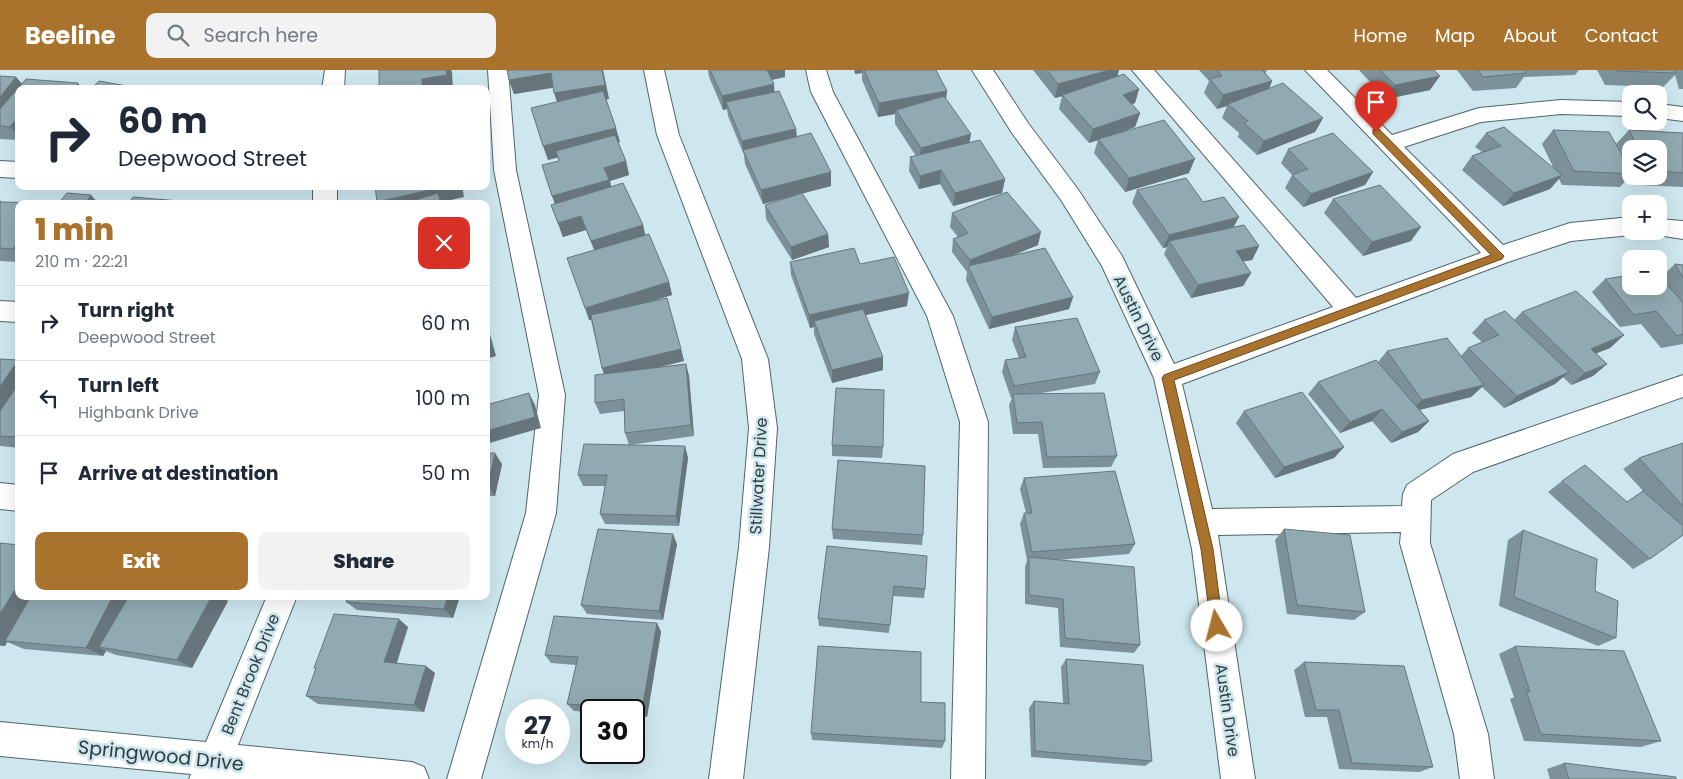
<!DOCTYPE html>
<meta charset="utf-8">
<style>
body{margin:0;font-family:Poppins,sans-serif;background:#f2f2f3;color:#1f2937;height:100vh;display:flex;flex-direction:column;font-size:19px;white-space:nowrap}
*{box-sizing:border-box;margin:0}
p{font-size:16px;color:#747a83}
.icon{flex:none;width:28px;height:28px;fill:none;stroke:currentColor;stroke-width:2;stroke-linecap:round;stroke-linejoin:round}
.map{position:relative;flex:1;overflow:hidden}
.drawer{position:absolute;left:15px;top:130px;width:475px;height:400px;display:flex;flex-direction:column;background:#fff;border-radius:10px;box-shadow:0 5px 20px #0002}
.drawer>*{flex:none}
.banner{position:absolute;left:15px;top:15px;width:475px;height:105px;border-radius:10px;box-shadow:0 5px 20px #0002;background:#fff;color:#1f2937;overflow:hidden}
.fabs{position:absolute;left:1622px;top:15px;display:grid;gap:10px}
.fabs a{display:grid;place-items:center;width:45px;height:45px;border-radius:10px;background:#fff;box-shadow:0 5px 20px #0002;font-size:25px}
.speed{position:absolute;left:505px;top:629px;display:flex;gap:10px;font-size:25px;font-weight:700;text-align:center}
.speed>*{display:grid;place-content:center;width:65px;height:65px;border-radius:50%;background:#fff;box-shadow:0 5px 20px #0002;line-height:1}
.speed small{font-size:12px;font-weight:400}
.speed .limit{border:2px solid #111;border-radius:8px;background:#fff;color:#111}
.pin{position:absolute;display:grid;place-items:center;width:42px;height:42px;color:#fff;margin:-51px -21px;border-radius:50% 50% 50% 0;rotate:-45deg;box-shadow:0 0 5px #0007}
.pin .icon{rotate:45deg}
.me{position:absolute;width:55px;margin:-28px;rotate:352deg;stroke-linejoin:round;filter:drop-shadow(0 0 4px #0008)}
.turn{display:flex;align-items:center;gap:18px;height:105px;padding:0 20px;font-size:22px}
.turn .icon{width:65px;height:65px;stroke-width:2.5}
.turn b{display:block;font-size:35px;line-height:42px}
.round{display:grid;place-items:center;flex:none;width:52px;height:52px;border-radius:10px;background:#f2f2f3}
.summary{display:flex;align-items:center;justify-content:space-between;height:85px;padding:0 20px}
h1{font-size:30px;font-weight:800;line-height:38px;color:#a9732e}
.action{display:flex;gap:10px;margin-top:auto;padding:10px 20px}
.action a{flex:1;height:58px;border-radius:10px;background:#a9732e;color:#fff;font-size:20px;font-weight:800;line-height:58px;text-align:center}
.action a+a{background:#f2f2f3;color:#1f2937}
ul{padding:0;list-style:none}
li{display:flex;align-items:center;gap:15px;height:75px;padding:0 20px;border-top:1px solid #e0e1e3}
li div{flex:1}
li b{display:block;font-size:19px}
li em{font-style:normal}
header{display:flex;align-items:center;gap:30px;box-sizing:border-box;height:70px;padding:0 25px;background:#a9732e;color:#fff}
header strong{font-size:24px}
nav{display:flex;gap:28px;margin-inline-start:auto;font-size:18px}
.search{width:350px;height:45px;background:#f2f2f3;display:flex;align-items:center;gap:12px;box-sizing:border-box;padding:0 18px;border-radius:10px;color:#747a83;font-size:19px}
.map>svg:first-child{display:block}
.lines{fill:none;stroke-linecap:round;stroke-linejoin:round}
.minor-casing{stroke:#4f656d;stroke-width:2}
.minor{fill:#fff;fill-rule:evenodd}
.wall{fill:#7d9198}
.shaded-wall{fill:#66767c}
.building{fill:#91a9b1;stroke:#66767c}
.route{fill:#a9732e;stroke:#6e4b1e}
.labels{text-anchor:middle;stroke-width:5;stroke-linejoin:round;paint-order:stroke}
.street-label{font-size:16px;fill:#323c40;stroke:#cee7ef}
.near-street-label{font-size:19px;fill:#323c40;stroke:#cee7ef}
</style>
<header>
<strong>Beeline</strong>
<div class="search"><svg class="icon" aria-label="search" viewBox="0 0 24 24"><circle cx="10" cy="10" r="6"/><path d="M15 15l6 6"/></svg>Search here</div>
<nav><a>Home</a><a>Map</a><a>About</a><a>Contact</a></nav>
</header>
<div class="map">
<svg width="1683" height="709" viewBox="0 0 1683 709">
<rect width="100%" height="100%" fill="#cee7ef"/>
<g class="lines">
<defs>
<path id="minor" d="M325,0h20l-1,19h-22z
M488,0h20l8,100 49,225 -9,118 -75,266h-34l79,-266 13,-118 -45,-225z
M644,0h20l15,65 89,224 9,69 -8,119 -26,232h-34l30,-232 10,-119 -7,-69 -85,-224z
M806,0h20l7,22 120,224 35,106 -3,357h-34l9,-357 -33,-106 -116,-224z
M972,0h21l35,53 49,65 45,68 52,108 159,-57 -201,-237h22l202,228 125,-45 -176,-183h22l65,65 87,-27 82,-8 70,2v14l-70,-2 -80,8 -77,25 99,98 67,-22 61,-6v14l8,1 -8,3 -60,6 -63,21 -326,122 30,125 190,-3 1,-12 4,-9 46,-31 230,-79v22l-210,75 -42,28 -1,43 58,191 6,45h-34l-6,-45 -54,-191 1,-11 -183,3 37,244h-34l-29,-230 -38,-171 -52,-112 -41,-66 -49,-67z
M1659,34l24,3v14l-24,-3z
M0,91l19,1v16l-19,-1z
M313,116h24v18h-24z
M1659,149l24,2v18l-32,-5 -2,-3h10z
M0,231l19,1v20l-19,-1z
M0,413l19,2v26l-19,-2z
M267,526h30l-59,149 174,17 12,5 5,12h-240l2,-5 -191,-18v-34l206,20z"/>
</defs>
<use href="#minor" class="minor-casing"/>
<use href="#minor" class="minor"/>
</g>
<path class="wall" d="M507,0h96l6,29h-3l14,43h-2l8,19 3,14 -19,6 1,6 32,38 2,10 24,47 3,13 -23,7 32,47 3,12 -26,6 28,-3 3,12 5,60 -65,9 -4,-12 -1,-22 -24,3 -5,-11 9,-29 -2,-6 -11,-48h-2l5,-70 -8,-20 -23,7 -12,-32 4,-1 -13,-39 17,-4 -1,-4 -10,3 9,-58 -4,-14 -39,6 -5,-14z
M708,0h77v7l-14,3 3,12 22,37 1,8 34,49 -29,7 26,41 1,13 -37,13 -26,-41 -1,-14 28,-9 -30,8 -18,-40 -1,-9 -16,-39 -1,-7 -4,1 -14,-33z
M854,0h82l11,21 -1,8 23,43 36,37 -3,14 -49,13 -13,-22 -21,5 -10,-18 1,-14 6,-1 -21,-32v-10l-17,3 -16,-37v-7l-7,1z
M1033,0h86l-2,7 22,12 -4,14 -3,1 8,9 -5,14 -22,8 76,38 -64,19 -31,-39 4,-13 -9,3 -30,-34 3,-13 -7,2z
M1199,0h68l-2,4 7,7 -3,7 54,30 -8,14 -58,23 -19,-18 1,-4 -17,-15 5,-12 -10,3 -13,-16 5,-12z
M1359,0h75l-4,20 -44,9z
M1457,0h122l-4,5 -51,2 -8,11 -43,3z
M1597,0h86v19h-4l-4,-14 -12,12 -58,-2z
M0,6l19,13v51l-19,-1z
M1553,60l73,32 -10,-18 13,-14 54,3v54l-44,-2 -5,-9h25v-27h-28v26l-11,12 -58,-2 -3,-6 -9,10 -47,17 -41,-36 10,-14 10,-4 -7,-5 11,-14 68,36 -12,-25z
M1288,79l85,23 -8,13 -62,22 -18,-19 7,-13 -11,-12z
M1137,120l66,12 31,25 25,19 -7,14 -9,1 8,12 -8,13 -52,12 -27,-44 3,-7 -4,1 -31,-45z
M1333,129l78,42 -48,15 -39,-43z
M0,130l2,2 42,2h-25v58l-19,-1z
M952,143l86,32 -26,11 61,41 -4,12 -80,20 -23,-49 1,-8 -15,-20 1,-13 5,-2 -8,-10z
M790,192l70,2 47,42 -42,9 18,55 -51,13 -18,-49v-7l-4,1 -19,-53z
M1675,194l8,1v79l-22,4 -20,-24 -21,3 -28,-35 13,-13 56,-2z
M1522,242l102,23 -14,13 -14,5 11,11 -14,12 -22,9 -8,-8 -8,7 -51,24 -22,-21 -11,10 -51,13 9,11 -11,11 -27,11 -19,-22 -32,12 -32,-39 10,-12 60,-20 9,-11 74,5 7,-8 14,-6 -10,-9 12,-13h30z
M1015,257l85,45 -5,12 -59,10 81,62 -6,11 -68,1 -5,-34h-25l-4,-29 3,-7h-1l-9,-26 3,-12 14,-2 -7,-18z
M0,289l18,1 1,1v87l-18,-2h-1z
M1244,341l100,36 -10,11 -59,20 -39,-55z
M1683,373v92l-33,24 -17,10 -85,-77 14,-11 65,21 16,-11 -20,-22 16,-11z
M832,375l51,2 -1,11 -50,-2z
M685,376l3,12 -9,68 -74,-2 -5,-10 5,-28h-22l-5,-11z
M486,383l16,11 -7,32h-9z
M1024,408l111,66 -6,10 -71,6 82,85 -6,8 -74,-6 -2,-39 -33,-4v-37l2,-7 -7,-36 4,-11h2l-6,-24z
M832,459l91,6 -1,10 -89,-6z
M1284,459l81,83 -11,8 -67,-6 -12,-74z
M1523,460l72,61 21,47 -18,8 -99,-40 9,-66z
M0,473l19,53h201l8,5 -36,67 -76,-13 -10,-4 -3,5 -79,-7 -17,-7 -2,4h-5z
M677,474l-14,76 -76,-6 -6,-9z
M827,476l98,43 -1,9 -31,-2 -4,37 -70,-7 -1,-8z
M348,526h112l-7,22 -96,-8 -11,-8z
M657,553l4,9 -14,85 -13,-1v-6h-43v2l-17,-1 -7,-7 9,-39 -25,-2 -6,-8z
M408,557l-11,36 38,10 -11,39 -106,-8 -12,-8 10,-27 -2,-1z
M1515,576l146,95 -20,6 -117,-6 -14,-42 4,-2 -15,-43z
M1066,589l86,102 -7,5 -114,-9 -2,-49 5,-7 29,2 -2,-36z
M1304,592l129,105 -14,5 -80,-3 -12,-52h-22l-11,-47z
M921,632l24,39 -3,7 -130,-8 -1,-7z
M1564,693l112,16h-126l-3,-10z"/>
<path class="shaded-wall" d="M446,0h5l1,2 1,17h-31v-10z
M603,0l6,29 -50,8 -5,-14z
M765,0h20v7l-19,4z
M855,0h7v3l-7,1z
M1110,0h9l-3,12 -61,16 3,-14z
M551,3l4,14 -41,7 -5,-14z
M1440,6l-10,14 -44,9 9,-14z
M16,7l11,12 -27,37v-29z
M1272,11l-6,15 -38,8 -1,2 -10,3 6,-14z
M78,13l5,6h-9z
M774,14l1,15 -49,3 1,7 -4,1 -1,-14z
M1139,19l-4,14 -17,6 5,-14z
M947,21l-2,14 -49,5 -1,4 -17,3 1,-14z
M1140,43l-5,14 -36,13 -1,-1v1l-9,3 4,-14z
M19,46v20l-9,-9z
M1323,48l-8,14 -58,23 7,-14z
M616,58l4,14 -72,18 -5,-14z
M796,59l1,14 -54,7 1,5 -2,-14z
M971,64l-2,13 -50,15 2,-14z
M1195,89l-6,14 -64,19 4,-14z
M626,91l3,14 -19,6 3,13 -56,15 -5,-13 52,-28z
M941,100l-1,14 -21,5 1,-13z
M831,102v14l-68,18 -2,-14z
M1373,102l-8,13 -62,22 8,-13z
M1562,105l-12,14 -47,17 11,-13z
M1005,109l-3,14 -49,13 2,-13z
M447,116h15l2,11 -22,5 1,2h-65l-1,-2z
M91,125l8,9h-14z
M581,146l5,14 -23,7 -5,-14z
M1239,147l-7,13 -63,11 -2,6 -4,1 6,-13z
M643,155l3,13 -50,16 -5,-13z
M1421,157l-10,14 -48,15 9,-14z
M1041,162l-3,13 -67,27 -2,-4 1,-8z
M828,164l1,13 -37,13 -1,-13z
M19,170v15l-6,-6z
M1259,176l-7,14 -23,4 7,-13z
M1251,203l-8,13 -52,12 7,-13z
M669,212l3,13 -83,25 -4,-12z
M909,223l-2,13 -91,20 -2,-5v6l-4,1 -1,-13z
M1073,227l-4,12 -80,20 3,-12z
M486,257l4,7 6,22 -10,3z
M1624,265l-14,13 -33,13 14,-12z
M681,279l3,12 -78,19 -4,-12z
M883,287v13l-51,13v-13z
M18,290l1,1v34l-19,29v-37z
M686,294l3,12 5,60 -3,-11z
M1607,294l-14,12 -22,9 14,-12z
M1569,302l-14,12 -51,24 13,-12z
M1484,315l-13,12 -61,15 12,-12z
M486,322l5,25 -5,-8z
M529,323l6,12 6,23 -55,16v-13z
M1382,339l-10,12 -32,12 10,-11z
M1429,351l-11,11 -27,11 11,-11z
M685,376l3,12 -9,68 -3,-10z
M1344,377l-10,11 -59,20 9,-11z
M495,383l7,11 -7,32 -7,-11z
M673,464l4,10 -14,76 -4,-9z
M19,513v13h15l-29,45 2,1 -2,4 -5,-2v-30z
M113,526h20l-34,51 7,4 -3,5 -17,-8z
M212,526h8l8,5 -36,67 -15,-8z
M448,526h12l-7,22 -9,-9z
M399,549l9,8 -14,43 -10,-8z
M657,553l4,9 -14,85 -5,-7z
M426,596l9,7 -11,39 -10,-7z"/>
<path class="building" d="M379,0h67l1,5 -25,4v10h-43z
M507,0h95l3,15 -51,8 -3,-20 -42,7z
M710,0h57l7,14 -52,12z
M864,0h72l11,21 -68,12z
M1047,0h63l-52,14z
M1217,0h45l10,11 -49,14 -13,-16 12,-3z
M1380,0h54l6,6 -45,9z
M1478,0h46l2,3 -43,4z
M1617,0h57l2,3 -59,-2z
M1124,4l15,15 -16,6 17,18 -47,16 -31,-34z
M0,6l16,1 -16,20z
M26,9l52,4 -4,6h-55v27l-9,11 -10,-1v-17z
M99,11l45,8h-53z
M1283,13l40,35 -59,23 -20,-18 4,-2 -20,-17z
M153,16l56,2 -58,1z
M603,21l13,37 -73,18 -12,-38z
M779,21l17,38 -54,12 -16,-39z
M944,26l27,38 -50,14 -25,-38z
M1164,50l31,39 -66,19 -31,-39z
M1504,57l58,48 -48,18 -42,-37 29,-10 -15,-13z
M1553,60l56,2 22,39v3l-57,-3z
M1629,60l54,3v40l-24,-2v-22h-20z
M811,63l20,39 -70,18 -18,-40z
M1333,63l40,39 -62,22 -19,-19 16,-6 -20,-20z
M615,65l11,26 -22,7 5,12 -57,16 -10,-31 17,-4 -3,-10z
M980,70l25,39 -50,14 -14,-23 -21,6 -10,-19z
M1186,108l17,24 21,-5 15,20 -70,18 -32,-45z
M623,113l20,42 -52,16 -10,-25 -23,7 -7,-18z
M1380,115l41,42 -49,15 -39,-43z
M375,116h72l-70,16z
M1007,122l34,40 -71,28 -17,-21 15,-6 -16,-20z
M67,123l24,2 -6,9h-27z
M438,123l3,11h-39z
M802,123l26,41 -37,13 -26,-42z
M133,127l58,5 -1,2h-62z
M0,132l44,1 -25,1v36l-6,9 -13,-1z
M1244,155l15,21 -23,5 15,22 -53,12 -29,-44z
M649,164l20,48 -84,26 -18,-50z
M854,178l6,16 34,-7 15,36 -100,22 -19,-53z
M1045,178l28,49 -81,20 -24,-51z
M1675,194l8,1v13z
M1631,205v11h28v-11l24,28v31l-6,2 -21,-25 -22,4 -29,-36z
M1576,221l48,44 -33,14 16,15 -22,9 -63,-61z
M667,228l14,51 -79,19 -11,-53z
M863,239l20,48 -51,13 -18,-49z
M1505,241l64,61 -52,24 -49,-48 31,-13 -15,-15z
M1077,248l23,54 -86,14 -9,-26 21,-3 -11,-30z
M486,262l3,11 -3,1z
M1447,268l37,47 -62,15 -35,-49z
M0,289l18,1 -18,27z
M1376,290l53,61 -27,11 -20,-23 -32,13 -32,-40z
M686,294l5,61 -66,8 -1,-34 -29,4v-28z
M19,313v54l-19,-1v-25z
M836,318l48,2 -1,57 -51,-2z
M1302,322l42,55 -60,20 -40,-56z
M529,323l6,24 -49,14v-26z
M1104,323l13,63 -70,1 -5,-35 -25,1 -4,-29z
M1683,373v63l-44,-48z
M584,374l101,2 -9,70 -76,-2 7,-39h-29z
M486,383h9l-7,32h-2z
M838,390l87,6 -2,69 -91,-6z
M1585,395l42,37 16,-11 40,35v9l-33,24 -88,-78z
M1115,401l20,73 -103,8 -8,-39h8l-8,-35z
M598,459l75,5 -14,77 -78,-6z
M1284,459l66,6 15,77 -68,-7z
M1523,460l74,29 -2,32 23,10 -2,37 -102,-41z
M0,473l19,2v38l-19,31z
M827,476l100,10 -2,33 -31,-3 -4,39 -72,-7z
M1029,487l105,10 6,78 -75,-7 -2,-39 -34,-4z
M31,526h82l-27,52 -81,-7z
M129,526h83l-35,64 -78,-13z
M348,526h100l-4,13 -98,-7z
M334,544l65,5 -15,43 42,4 -12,39 -108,-9 10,-28h-2z
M554,546l103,7 -15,87 -75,-6 11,-47 -33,-2z
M818,576l103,6v50l24,1v38l-134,-8z
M1515,576l109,5 37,90 -120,-7 -15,-43 4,1z
M1066,589l77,6 9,96 -117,-10 -1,-50 35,3z
M1304,592l100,4 29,101 -81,-4 -13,-53h-23z
M1564,693l112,14v2h-107z"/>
<path class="route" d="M1376,58l3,1 125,127 -2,3 -328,121 39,169 10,77 -1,4 -5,2 -5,-2 -1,-4 -10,-77 -39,-171 2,-3 327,-120 -118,-121v-5z"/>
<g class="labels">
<g class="street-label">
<text transform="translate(1139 248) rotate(64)" y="6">Austin Drive</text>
<text transform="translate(758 406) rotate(-87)" y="6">Stillwater Drive</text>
<text transform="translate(250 604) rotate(-68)" y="6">Bent Brook Drive</text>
<text transform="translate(1228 640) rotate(82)" y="6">Austin Drive</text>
</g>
<g class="near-street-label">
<text transform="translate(161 685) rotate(6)" y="7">Springwood Drive</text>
</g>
</g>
</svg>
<div class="fabs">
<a><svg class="icon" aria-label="search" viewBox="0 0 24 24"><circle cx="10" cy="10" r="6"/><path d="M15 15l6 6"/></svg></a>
<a><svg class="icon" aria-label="layers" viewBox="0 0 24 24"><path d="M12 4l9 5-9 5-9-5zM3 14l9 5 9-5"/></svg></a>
<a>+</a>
<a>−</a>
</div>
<div class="speed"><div>27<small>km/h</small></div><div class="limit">30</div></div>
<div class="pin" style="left:1376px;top:62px;background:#d93025"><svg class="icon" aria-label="arrive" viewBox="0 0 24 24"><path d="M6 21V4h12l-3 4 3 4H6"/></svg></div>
<svg class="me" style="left:1217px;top:556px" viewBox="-20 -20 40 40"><circle r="19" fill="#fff"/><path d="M0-13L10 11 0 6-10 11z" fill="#a9732e"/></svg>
<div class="banner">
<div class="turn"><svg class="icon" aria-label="right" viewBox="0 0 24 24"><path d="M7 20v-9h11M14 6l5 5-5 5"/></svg><div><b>60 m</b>Deepwood Street</div></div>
</div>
<section class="drawer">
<div class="summary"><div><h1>1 min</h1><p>210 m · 22:21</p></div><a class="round" style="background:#d93025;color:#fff"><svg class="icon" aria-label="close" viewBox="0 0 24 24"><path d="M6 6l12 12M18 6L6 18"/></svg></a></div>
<ul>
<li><svg class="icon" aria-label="right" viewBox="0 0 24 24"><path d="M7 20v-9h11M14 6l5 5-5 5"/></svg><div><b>Turn right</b><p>Deepwood Street</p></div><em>60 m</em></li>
<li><svg class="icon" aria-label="left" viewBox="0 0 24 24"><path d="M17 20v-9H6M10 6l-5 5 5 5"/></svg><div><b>Turn left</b><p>Highbank Drive</p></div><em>100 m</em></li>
<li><svg class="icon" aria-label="arrive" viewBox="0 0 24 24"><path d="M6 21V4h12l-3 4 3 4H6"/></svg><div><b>Arrive at destination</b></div><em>50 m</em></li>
</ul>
<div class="action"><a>Exit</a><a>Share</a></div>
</section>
</div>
